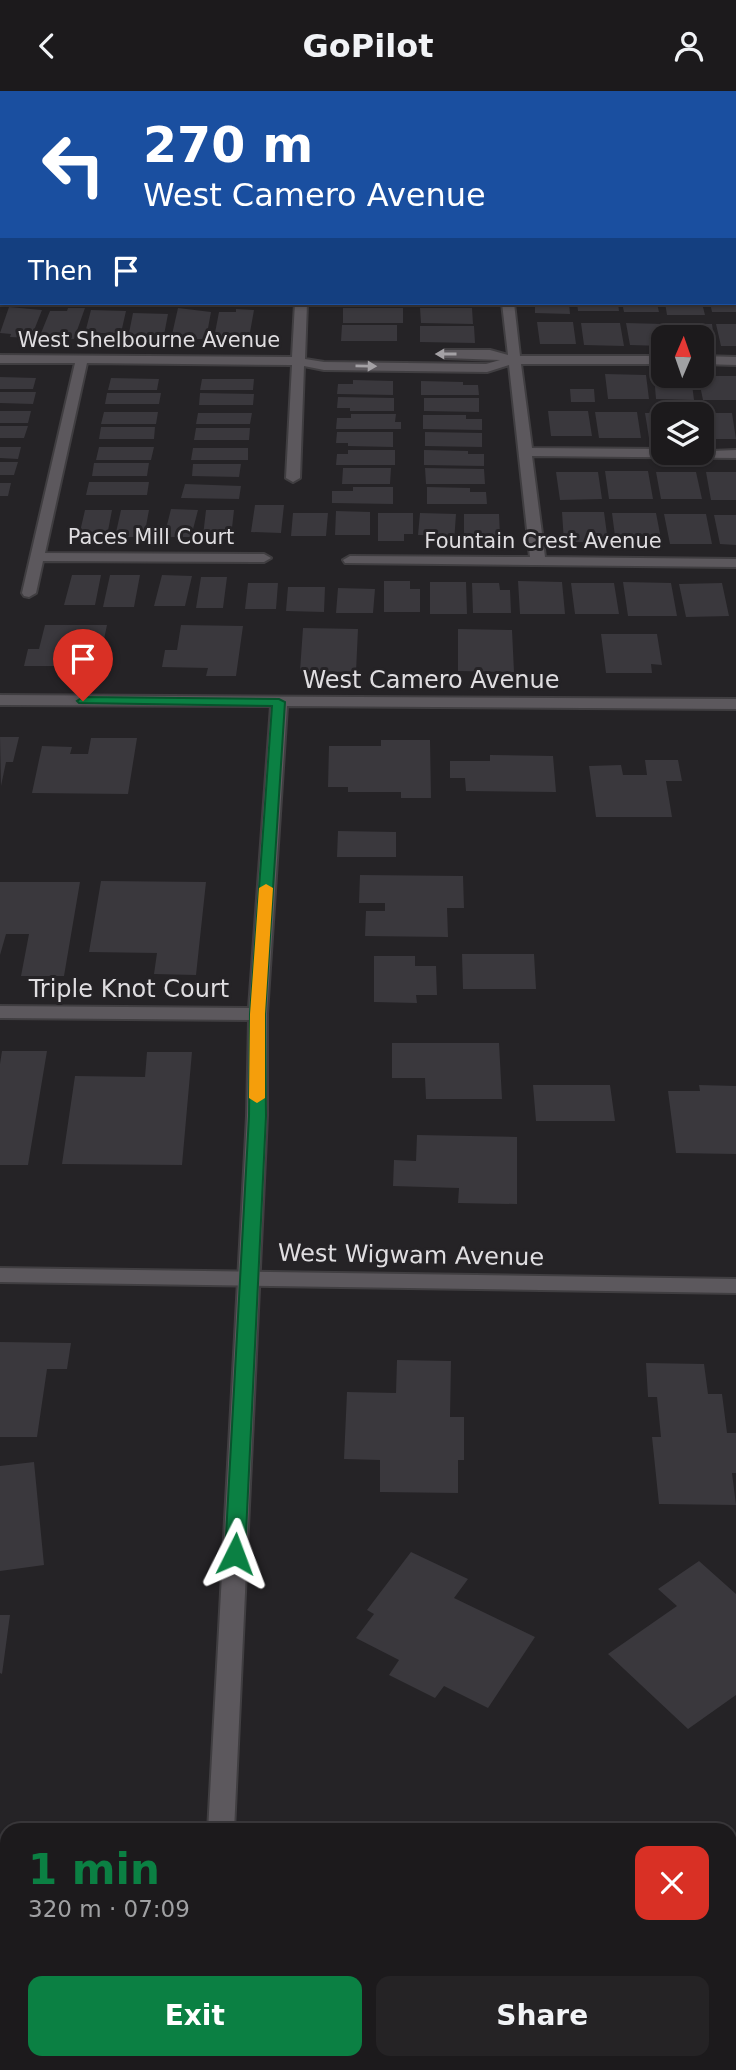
<!DOCTYPE html>
<meta charset="utf-8">
<style>
body{margin:0;font-family:"DejaVu Sans",sans-serif;background:#252325;color:#f1f3f6;height:100vh;display:flex;flex-direction:column;font-size:26px;white-space:nowrap}
*{box-sizing:border-box;margin:0}
p{font-size:23px;color:#a0a1a3}
.icon{flex:none;width:38px;height:38px;fill:none;stroke:currentColor;stroke-width:2;stroke-linecap:round;stroke-linejoin:round}
.map{position:relative;flex:1;overflow:hidden}
.sheet{position:absolute;left:0px;top:1732px;width:737px;height:247px;display:flex;flex-direction:column;background:#1c1a1c;border-radius:21px 21px 0 0;box-shadow:0 2px 5px #0004,0 0 0 2px #3a383b}
.sheet>*{flex:none}
.banner{position:absolute;left:0px;top:0px;width:737px;height:214px;box-shadow:0 2px 5px #0004,0 0 0 2px #3a383b;background:#1a4fa0;color:#fff;overflow:hidden}
.needle{width:46px;rotate:2deg}
.buttons{position:absolute;left:651px;top:234px;display:grid;gap:14px}
.buttons a{display:grid;place-items:center;width:63px;height:63px;border-radius:14px;background:#1c1a1c;box-shadow:0 2px 5px #0004,0 0 0 2px #3a383b;font-size:35px}
.pin{position:absolute;display:grid;place-items:center;width:60px;height:60px;color:#fff;margin:-72px -30px;border-radius:50% 50% 50% 0;rotate:-45deg;box-shadow:0 0 7px #0007}
.pin .icon{rotate:45deg}
.me{position:absolute;width:77px;margin:-38px;rotate:3deg;stroke-linejoin:round;filter:drop-shadow(0 0 5px #0008)}
.turn{display:flex;align-items:center;gap:24px;height:147px;padding:0 28px;font-size:32px}
.turn .icon{width:91px;height:91px;stroke-width:2.5}
.turn b{display:block;font-size:49px;line-height:60px}
.then{display:flex;align-items:center;height:66px;padding:0 28px;background:#0003;gap:14px;font-size:26px}
.round{display:grid;place-items:center;flex:none;width:74px;height:74px;border-radius:14px;background:#252325}
.summary{display:flex;align-items:center;justify-content:space-between;height:119px;padding:0 28px}
h1{font-size:42px;font-weight:600;line-height:52px;color:#0b8043}
.cta{display:flex;gap:14px;margin-top:auto;padding:14px 28px}
.cta a{flex:1;height:80px;border-radius:14px;background:#0b8043;color:#fff;font-size:28px;font-weight:600;line-height:80px;text-align:center}
.cta a+a{background:#252325;color:#f1f3f6}
header{display:flex;justify-content:space-between;align-items:center;height:91px;padding:0 28px;background:#1c1a1c;font-size:32px;font-weight:600}
.map>svg:first-child{display:block}
.sand{fill:#332b09}
.building{fill:#3a383d}
.lines{fill:none;stroke-linecap:round;stroke-linejoin:round}
.minor-casing{stroke:#403e41;stroke-width:4}
.tertiary-casing{stroke:#403e41;stroke-width:4}
.minor{fill:#5c585d;fill-rule:evenodd}
.tertiary{fill:#5c585d;fill-rule:evenodd}
.oneway{fill:#a4a1a5}
.route{fill:#0b8043;stroke:#07532c;stroke-width:2}
.slow{fill:#f59e0b}
.labels{text-anchor:middle;stroke-width:6;stroke-linejoin:round;paint-order:stroke}
.far-street-label{font-size:21px;fill:#dfdde0;stroke:#252326}
.street-label{font-size:24px;fill:#dfdde0;stroke:#252326}
</style>
<header><svg class="icon" aria-label="back" viewBox="0 0 24 24"><path d="M15 5l-7 7 7 7"/></svg>GoPilot<svg class="icon" aria-label="person" viewBox="0 0 24 24"><circle cx="12" cy="8" r="4"/><path d="M4 21q1-7 8-7t8 7"/></svg></header>
<div class="map">
<svg width="736" height="1979" viewBox="0 0 736 1979">
<rect width="100%" height="100%" fill="#252326"/>
<path class="sand" d="M0,0h736v39l-1,-37h-733v32z"/>
<path class="building" d="M342,212h55v2h-55z
M420,212h52v3h-52z
M535,212h34l1,11 -35,-1z
M577,212h41l1,8h-41z
M622,212h35l2,9h-35z
M665,212h37l3,12h-38z
M710,212h26v9h-24z
M9,216l33,3 -11,28 -21,-1 1,-3 -11,-1z
M68,217h17l-11,31 -35,-1 11,-27h17z
M178,217l33,4 -5,27h-35z
M343,217h60v15h-60z
M420,217h52l1,16 -52,-1z
M236,218l18,1 -5,28h-35l5,-26h17z
M91,219l35,1 -5,22h-36z
M133,222l35,1 -4,21 -36,3z
M537,231h36l3,22h-36z
M581,232h39l4,23 -40,-1z
M626,232l37,1 2,14 -2,8 -33,-1z
M671,232l41,1 3,22h-13v-8h-29z
M716,233h20v22h-15z
M342,234h55v16h-56z
M420,235h54l1,17 -55,-1z
M605,283l41,1 3,24h-41z
M654,284l37,1 3,24 -38,-1z
M698,285h38v24h-33z
M0,286l36,1 -3,11h-33z
M111,287l48,1 -2,11h-49z
M202,288h52l-1,11h-53z
M353,289l40,1v14l-56,-1 1,-10h15z
M421,290l42,1v3h15l1,10h-58z
M570,298h24l1,13h-24z
M0,301h36l-3,12 -33,-1z
M107,302h54l-2,11h-54z
M200,302l54,1 -1,11h-54z
M338,306l56,1v13h-44v-3h-13z
M424,307h55v14l-55,-1z
M0,320h31l-3,12h-28z
M548,320h40l4,25h-41z
M104,321h54l-2,12h-55z
M595,321h42l4,26h-42z
M198,322h54l-2,11h-54z
M645,322h18v25h-14z
M702,322h30l4,26h-34z
M351,323h45l-1,8h6v7h-65l1,-11h14z
M423,324h43v4h16v11l-59,-1z
M0,335h28l-4,12h-24z
M101,336h54l-1,12h-55z
M196,337h54l-1,12h-55z
M337,341h56v15l-45,-1v-3h-12z
M425,341l57,1v14l-57,-1z
M0,356h21l-3,12 -18,-1z
M99,356h55l-3,13h-55z
M193,357h55v12h-57z
M348,359h47v15h-59l1,-11h11z
M424,359l44,1v3h16v12l-60,-1z
M0,371h18l-4,13h-14z
M94,372h55l-2,13h-55z
M193,373h48l-2,13 -47,-1z
M343,377h48l-1,16h-48z
M425,377l59,1 1,15h-59z
M605,380h43l5,28h-44z
M556,381h42l4,27 -42,1z
M656,381h40l6,27h-41z
M706,381h30v28h-25z
M89,391h60l-2,13h-61z
M0,392h11l-3,13h-8z
M185,393l56,2 -2,13 -58,-1z
M353,396h40v17l-61,-1v-12h21z
M427,396l43,1v4h16l1,12h-60z
M255,414h29l-3,28 -30,-1z
M171,418l27,1 -7,27h-27z
M85,419h27l-5,26h-28z
M121,419h28l-5,27h-29z
M206,419h28l-3,27 -28,-1z
M336,420l34,1v23h-35z
M562,421h42l4,30h-44z
M293,422h35l-2,23h-35z
M378,422h35v21h-9v7h-26z
M420,422l36,1 -2,28 -24,-1 1,-6h-13z
M612,422h44l6,31h-46z
M464,423h35l1,22h-10v6h-26z
M664,423h42l6,30h-42z
M714,424h22v30l-16,-1z
M72,484h29l-6,30h-31z
M110,484h30l-6,32h-31z
M162,484l30,1 -7,30h-31z
M201,486h26l-4,31h-27z
M384,490h26v8h10v23h-36z
M518,490l44,1 3,32h-45z
M430,491h36l1,32h-37z
M623,491l48,1 6,33h-49z
M248,492h30l-2,26h-31z
M472,492h27l1,7h10l1,23h-38z
M571,492h43l5,31h-44z
M722,492l7,33 -43,1 -7,-33z
M288,496h37l-1,25 -38,-1z
M338,497l37,1 -2,24h-37z
M45,534h62l-10,48h-31l2,-7h-44l4,-17h11z
M181,534l62,1 -7,50h-30l2,-8 -46,-1 3,-17h12z
M303,537l55,1 -2,43 -56,-1z
M458,538l54,1 2,42 -56,-1z
M601,543h56l5,31 -11,-1 1,9h-46z
M0,646h19l-6,25h-7l-5,24z
M91,647h46l-9,56 -96,-1 10,-47 30,1 -2,7h18z
M381,649h49l1,58h-30v-6h-53v-5h-20l1,-41h52z
M490,664l63,1 3,36 -90,-1 -1,-13h-15v-17h40z
M645,669h33l4,21h-16l6,36h-76l-7,-51 32,-1 2,10h24z
M338,740l58,1v25h-59z
M360,784l103,1 1,32h-17l1,29 -83,-1 1,-25h19v-8h-26z
M101,790l105,1 -10,93 -42,-1 3,-21 -68,-1z
M0,791h80l-16,94h-43l8,-42h-23l-6,21z
M462,863h72l2,35h-73z
M374,865h41v10h21l1,29h-21l1,8 -43,-1z
M392,952h107l3,56h-76l-1,-21h-33z
M2,960h45l-19,114h-28v-101z
M147,961h45l-10,113 -120,-1 13,-88 70,1z
M533,994h77l5,36h-79z
M699,994l37,1v68l-60,-1 -8,-62h32z
M417,1044l100,2v67l-59,-1 1,-15 -66,-2 1,-26 22,1z
M0,1251l71,1 -4,26h-20l-10,68h-37z
M397,1269l54,1 -1,56h14v43h-6v33l-78,-1v-32l-36,-1 3,-67 49,1z
M646,1272l58,1 4,30h14l5,39h9v40h-4l4,32 -77,-1 -7,-67h9l-4,-40h-9z
M34,1371l10,103 -44,6v-105z
M411,1461l57,27 -14,19 81,39 -47,71 -44,-22 -9,12 -46,-23 10,-15 -43,-22 18,-24 -7,-4z
M699,1470l37,33v101l-48,34 -80,-75 69,-48 -19,-17z
M0,1524h10l-8,59 -2,-1z"/>
<g class="lines">
<defs>
<path id="minor" d="M0,40h2v6h-2z
M735,44h1v6h-1z
M735,111h1v6h-1z
M0,117h2v6h-2z
M735,182h1v8h-1z
M0,200h2v8h-2z
M295,212h12l-2,56 19,3 162,2 14,-4 -55,-2 -6,-4 6,-4h45l18,5 -6,-52h12l6,53h143v8h-142l11,84 131,1v4l73,-3v8l-204,-2 13,101 191,2v8l-391,-4 -2,-3 7,-4 180,1 -21,-192 -22,7 -163,-2 -20,-4 -4,112 -7,4 -7,-4 6,-113 -205,-2 -42,190 219,1 7,4 -7,4 -221,-1 -7,32 -7,4 -5,-1 -2,-3 53,-230h-75v-8l292,2z
M702,265l34,1v8l-34,-1z
M0,604l736,4v10l-449,-3 -20,308v102l-33,715h-26l39,-715 2,-96 -249,-2v-12l249,2 22,-302 -271,-1z
M730,1921h6v26h-6z
M196,1972h28v7h-28z"/>
<path id="tertiary" d="M0,1177l736,11v14l-736,-11z"/>
</defs>
<use href="#minor" class="minor-casing"/>
<use href="#tertiary" class="tertiary-casing"/>
<use href="#minor" class="minor"/>
<use href="#tertiary" class="tertiary"/>
</g>
<defs><path id="oneway-solid" d="M-6-.8H1V-3.2L6.5 0L1 3.2V.8H-6Z" transform="scale(1.75)"/></defs>
<g class="oneway">
<use href="#oneway-solid" transform="translate(446 263) rotate(-180)"/>
<use href="#oneway-solid" transform="translate(366 275) rotate(1)"/>
</g>
<path class="route" d="M83,606l196,2 6,3 -20,312 1,102 -21,438 -3,6 -7,2 -7,-2 -3,-6 24,-438 1,-102 22,-308 -193,-3 -2,-2z"/>
<path class="slow" d="M266,793l7,4 -8,126v84l-8,5 -8,-5 1,-84 9,-126z"/>
<g class="labels">
<g class="far-street-label">
<text x="149" y="256">West Shelbourne Avenue</text>
<text x="151" y="453">Paces Mill Court</text>
<text x="543" y="457">Fountain Crest Avenue</text>
</g>
<g class="street-label">
<text x="431" y="597">West Camero Avenue</text>
<text x="129" y="906">Triple Knot Court</text>
<text transform="translate(411 1164) rotate(1)" y="8">West Wigwam Avenue</text>
</g>
</g>
</svg>
<div class="buttons">
<a><svg class="needle" viewBox="-14 -14 28 28"><path d="M0-13l5 13h-10z" fill="#e53935"/><path d="M0 13l5-13h-10z" fill="#a0a1a3"/></svg></a>
<a><svg class="icon" aria-label="layers" viewBox="0 0 24 24"><path d="M12 4l9 5-9 5-9-5zM3 14l9 5 9-5"/></svg></a>
</div>
<div class="pin" style="left:83px;top:610px;background:#d93025"><svg class="icon" aria-label="arrive" viewBox="0 0 24 24"><path d="M6 21V4h12l-3 4 3 4H6"/></svg></div>
<svg class="me" style="left:235px;top:1463px" viewBox="-20 -20 40 40"><path d="M0-17L14 15 0 8-14 15z" fill="#0b8043" stroke="#fff" stroke-width="4"/></svg>
<div class="banner">
<div class="turn"><svg class="icon" aria-label="left" viewBox="0 0 24 24"><path d="M17 20v-9H6M10 6l-5 5 5 5"/></svg><div><b>270 m</b>West Camero Avenue</div></div>
<div class="then">Then<svg class="icon" aria-label="arrive" viewBox="0 0 24 24"><path d="M6 21V4h12l-3 4 3 4H6"/></svg></div>
</div>
<section class="sheet">
<div class="summary"><div><h1>1 min</h1><p>320 m · 07:09</p></div><a class="round" style="background:#d93025;color:#fff"><svg class="icon" aria-label="close" viewBox="0 0 24 24"><path d="M6 6l12 12M18 6L6 18"/></svg></a></div>
<div class="cta"><a>Exit</a><a>Share</a></div>
</section>
</div>
